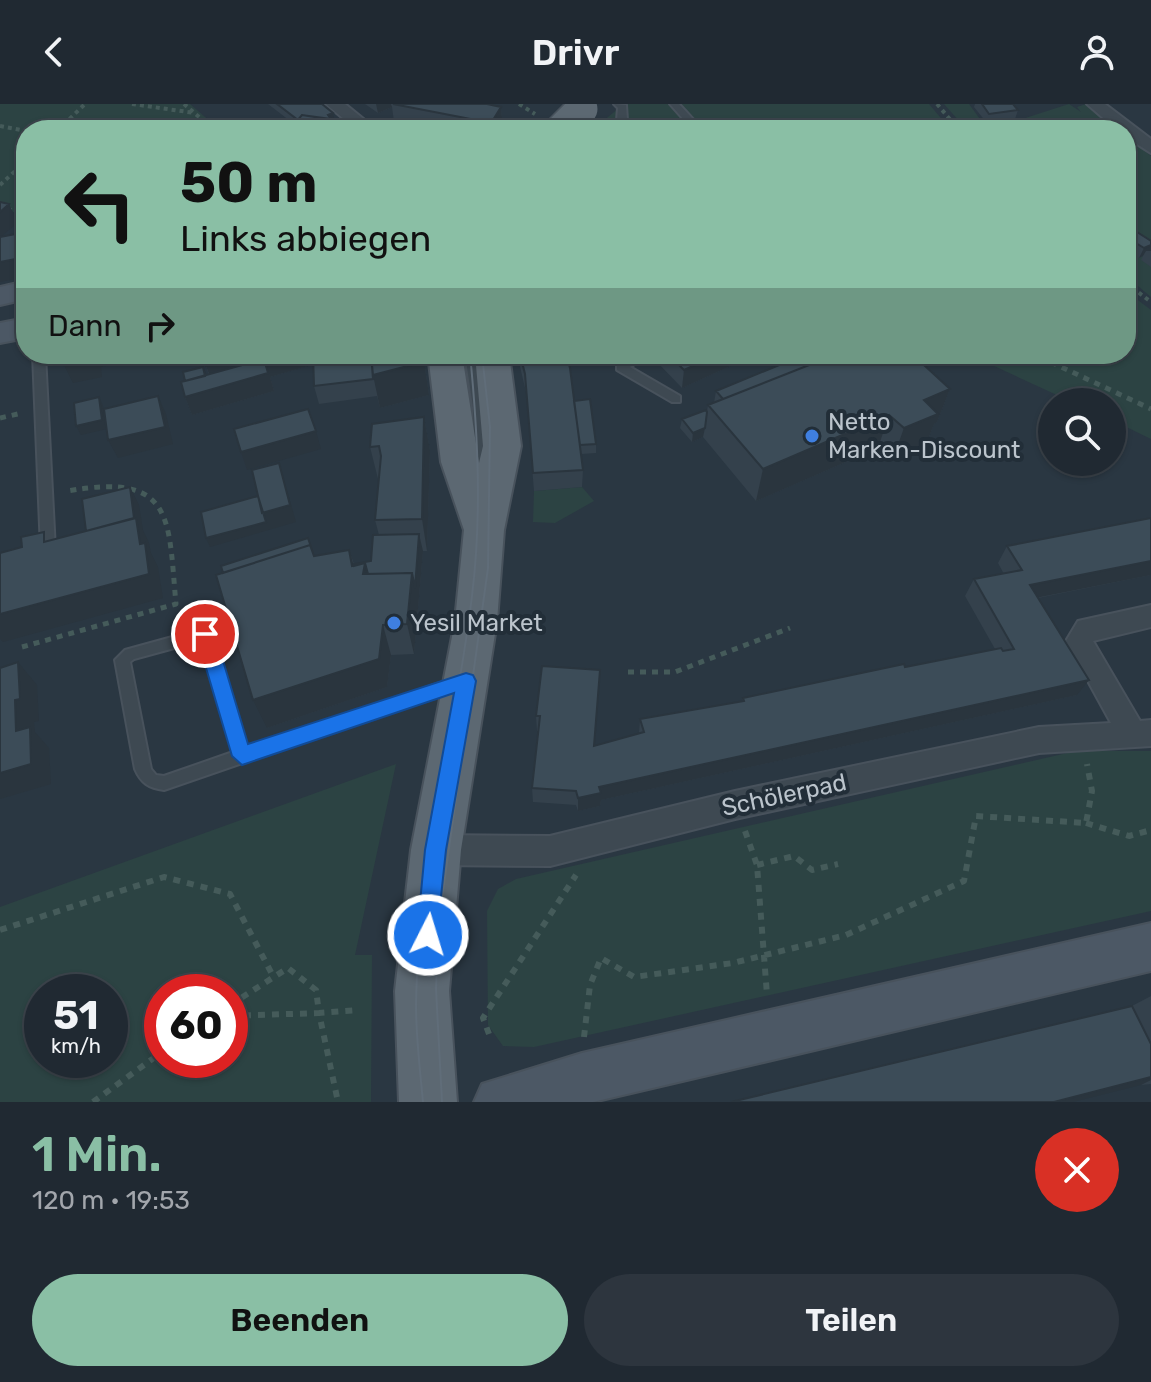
<!DOCTYPE html>
<html lang="de">
<meta charset="utf-8">
<style>
body{margin:0;font-family:Rubik,sans-serif;background:#2d353e;color:#f1f3f6;height:100vh;display:flex;flex-direction:column;font-size:30px;white-space:nowrap}
*{box-sizing:border-box;margin:0}
p{font-size:26px;color:#a2a6ac}
.icon{flex:none;width:44px;height:44px;fill:none;stroke:currentColor;stroke-width:2;stroke-linecap:round;stroke-linejoin:round}
.map{position:relative;height:998px;overflow:hidden}
.drawer{display:flex;flex-direction:column;background:#202932;flex:1}
.drawer>*{flex:none}
.hud{position:absolute;left:16px;top:16px;width:1120px;height:244px;border-radius:32px;box-shadow:0 2px 6px #0004,0 0 0 2px #3d454d;background:#8abfa5;color:#111;overflow:hidden}
.fabs{position:absolute;left:1038px;top:284px;display:grid;gap:16px}
.fabs a{display:grid;place-items:center;width:88px;height:88px;border-radius:50%;background:#202932;box-shadow:0 2px 6px #0004,0 0 0 2px #3d454d;font-size:40px}
.speed{position:absolute;left:24px;top:870px;display:flex;gap:16px;font-size:40px;font-weight:700;text-align:center}
.speed>*{display:grid;place-content:center;width:104px;height:104px;border-radius:50%;background:#202932;box-shadow:0 2px 6px #0004,0 0 0 2px #3d454d;line-height:1}
.speed small{font-size:20px;font-weight:400}
.speed .limit{border:12px solid #d22;background:#fff;color:#111}
.pin{position:absolute;display:grid;place-items:center;width:68px;height:68px;color:#fff;margin:-34px;border:4px solid #fff;border-radius:50%;box-shadow:0 2px 8px #0007}
.me{position:absolute;width:88px;margin:-44px;rotate:5deg;stroke-linejoin:round;filter:drop-shadow(0 0 6px #0008)}
.turn{display:flex;align-items:center;gap:28px;height:168px;padding:0 32px;font-size:36px}
.turn .icon{width:104px;height:104px;stroke-width:2.5}
.turn b{display:block;font-size:56px;line-height:68px}
.then{display:flex;align-items:center;height:76px;padding:0 32px;background:#0003;gap:16px;font-size:30px}
.round{display:grid;place-items:center;flex:none;width:84px;height:84px;border-radius:42px;background:#2d353e}
.headline{display:flex;align-items:center;justify-content:space-between;height:136px;padding:0 32px}
h1{font-size:48px;font-weight:600;line-height:60px;color:#8abfa5}
.button{display:flex;gap:16px;margin-top:auto;padding:16px 32px}
.button a{flex:1;height:92px;border-radius:48px;background:#8abfa5;color:#111;font-size:32px;font-weight:600;line-height:92px;text-align:center}
.button a+a{background:#2d353e;color:#f1f3f6}
header{display:flex;justify-content:space-between;align-items:center;height:104px;padding:0 32px;background:#202932;font-size:36px;font-weight:600}
.map>svg:first-child{display:block}
.green{fill:#2c4343;fill-rule:evenodd}
.lines{fill:none;stroke-linecap:round;stroke-linejoin:round}
.lane-casing{stroke:#48525c;stroke-width:4}
.street-casing{stroke:#48525c;stroke-width:4}
.secondary-casing{stroke:#48525c;stroke-width:4}
.primary-casing{stroke:#48525c;stroke-width:4}
.path-far2{stroke:#455b5a;stroke-width:4;stroke-dasharray:4 4;stroke-linecap:butt}
.path-far1{stroke:#455b5a;stroke-width:5;stroke-dasharray:6 6;stroke-linecap:butt}
.path{stroke:#455b5a;stroke-width:6;stroke-dasharray:7 7;stroke-linecap:butt}
.lane{fill:#3e4952;fill-rule:evenodd}
.street{fill:#3e4952;fill-rule:evenodd}
.secondary{fill:#4c5865;fill-rule:evenodd}
.primary{fill:#5c6872;fill-rule:evenodd}
.tram{stroke:#606d79;stroke-width:2}
.primary-bridge-casing{stroke:#48525c;stroke-width:34;stroke-linecap:butt}
.primary-bridge{stroke:#5c6872;stroke-width:31}
.wall{fill:#34414c}
.shaded-wall{fill:#2a353e}
.building{fill:#3c4c58;stroke:#2a353e;stroke-width:2}
.route{fill:#1a73e8;stroke:#114b97;stroke-width:2}
.shop-dot{fill:#3f7fe0;stroke:#222e38;stroke-width:3}
.labels{text-anchor:middle;stroke-width:8;stroke-linejoin:round;paint-order:stroke}
.poi-label{font-size:24px;fill:#bbc4cc;stroke:#222e38;text-anchor:start}
.street-label{font-size:24px;fill:#bbc4cc;stroke:#222e38}
</style>
<header><svg class="icon" aria-label="back" viewBox="0 0 24 24"><path d="M15 5l-7 7 7 7"/></svg>Drivr<svg class="icon" aria-label="person" viewBox="0 0 24 24"><circle cx="12" cy="8" r="4"/><path d="M4 21q1-7 8-7t8 7"/></svg></header>
<div class="map">
<svg width="1151" height="998" viewBox="0 0 1151 998">
<rect width="100%" height="100%" fill="#2a3742"/>
<path class="green" d="M0,0h190l30,26h-194v83l-26,-2z
M624,0h305l22,26h-359z
M944,0h25l19,26 81,-26 12,8 -4,-5 9,-3 32,26h-151z
M1126,32l25,20v141l-25,-21z
M1126,187l25,19v129l-39,-19v-18h-40l-104,-48h158z
M582,383l12,14 -39,22 -22,-1 1,-31z
M1076,647h75v160l-617,136 -31,-1 -15,-21 -1,-114 11,-22 18,-10z
M396,660l-41,191h17l-1,147h-371v-195zM42,888h68v68h-68zM162,888h68v68h-68z"/>
<g class="lines">
<defs>
<path id="lane" d="M614,0l12,1 1,15 6,10h-10l-6,-10 1,-12z
M670,0h9l24,26h-10z
M33,250h12l10,196 -7,5 -7,-5z
M465,250h12l8,53 2,66 -6,5 -6,-5 -2,-66z
M634,250h15l-19,13 50,29v6h-8l-55,-32v-6z
M205,524l5,2 2,4 35,114 211,-71 5,2 2,4 -2,4 -299,103c-15,-2 -23,-7 -29,-21l-20,-109 10,-10zM200,537l33,111 -69,24 -8,-1 -5,-6 -21,-107 4,-3z"/>
<path id="street" d="M326,0h19l32,26h-20z
M1087,0h18l46,35v14l-25,-16v-7h-9z
M1151,501v22l-58,14 47,80 11,-1v26l-112,7 -304,66 -185,47 -114,-1 -11,-5 -4,-10 4,-10 11,-5 114,1 185,-45 304,-64 72,-4 -45,-82 12,-20z"/>
<path id="secondary" d="M26,177v18l-26,6v-18z
M26,214v20l-26,5v-20z
M1151,819v48l-558,131h-119l8,-18 100,-31z"/>
<path id="primary" d="M428,250h34l17,109 4,-17 -8,-92h34l12,92 -17,84 -7,91 -36,229 -12,141 8,111h-58l-4,-111 16,-141 44,-229 9,-91 -23,-68z"/>
</defs>
<use href="#lane" class="lane-casing"/>
<use href="#street" class="street-casing"/>
<use href="#secondary" class="secondary-casing"/>
<use href="#primary" class="primary-casing"/>
<path class="path-far2" d="M132,0l63,9
M184,0l30,26
M519,0l16,10
M937,0l22,26
M65,18l46,8
M0,22l26,5
M58,26l27,-26
M0,81l26,-24
M0,105l26,2
M1126,179l25,19
M1035,250l10,5"/>
<path class="path-far1" d="M1040,253l111,52
M0,314l22,-5
M22,543l154,-43c-8,-86 -1,-132 -109,-113
M628,568h47l115,-44"/>
<path class="path" d="M1086,719l43,13 22,-6
M745,727l12,34 10,130
M757,761l37,-9 18,14 26,-6
M0,826l164,-53 66,17 43,82
M230,901l58,-37 28,22 3,23 40,-3
M230,912l89,-3 19,89
M489,930l-6,-16 93,-143
M584,933l6,-52 11,-27 33,19 99,-14 113,-28 118,-54 12,-65 110,7 6,-32 -5,-27
M93,998l69,-50"/>
<use href="#lane" class="lane"/>
<use href="#street" class="street"/>
<use href="#secondary" class="secondary"/>
<use href="#primary" class="primary"/>
<path class="tram" d="M555,26l27,-26
M423,998c-3,-32 -7,-64 -7,-97 2,-134 40,-275 56,-409 10,-81 6,-161 -2,-242
M442,998l-6,-113 3,-69 49,-352 2,-141 -8,-72"/>
<defs>
<path id="primary-bridge" d="M561,26l21,-21"/>
</defs>
<use href="#primary-bridge" class="primary-bridge-casing"/>
<use href="#primary-bridge" class="primary-bridge"/>
</g>
<path class="wall" d="M268,0h54l13,17 7,1 1,8h-54l5,-6z
M365,0h122l14,3 2,23h-105l-3,-1 -3,-22 -14,6z
M975,0h38l5,6 -3,9 -29,3 -12,-15z
M1011,17l22,9h-40h15z
M1126,121l7,9 18,7v26l-10,-7 2,-4 -4,2 -13,-9z
M423,250l6,41 -49,13 -3,-12 -58,8 -5,-18v-22l-44,13 4,14 -82,24 -7,-18 21,-22h3l-3,-9z
M517,250h49l8,47 22,43v9l-15,1 2,16 -1,17 -48,4 -8,-99z
M589,250h26l-19,8z
M656,250h101l-75,34 -26,-27z
M777,250h26l-16,7z
M950,285l-13,33 -3,2 -9,23 -33,14 -14,-13 -122,53 -53,-64 -11,5 -12,-14 2,-9 25,-7 1,-7 6,-2 2,-12z
M424,313l6,33 -3,101h-4l-9,103 -23,1 -4,32 -120,41 47,-172 35,-6 5,14 17,-3 8,-26 -4,-15 4,-41h-1l-8,-32z
M1007,442l144,29 -113,23 39,97 -476,105 -1,6 -22,5 -2,-6 -43,-3 -1,-14 7,-57h-2l-1,-15 6,-50 53,80 44,-12 1,-15 102,-17 1,-4 252,-49 -30,-53 9,-17 30,-5 -6,-11z
M1151,892v88l-10,1 -9,-79z"/>
<path class="shaded-wall" d="M376,0h15l1,3 -14,6z
M501,3l2,23h-16l-1,-8z
M333,9l3,16 6,-7 1,8h-17l2,-15z
M9,100l9,18 -18,16v-26z
M1151,141v6h-5l-3,5 -4,2 5,-10z
M26,153v20l-26,5v-20z
M93,250h67l-59,13 1,10 -29,6 -9,-18z
M251,250h64l3,9 -48,14 4,14 -82,24 -7,-18 18,-30 4,9 8,13 -9,-23z
M423,250l6,41 -49,13 -7,-33z
M596,250h19l-19,8z
M720,250h37l-75,34 2,-18z
M788,250h15l-16,7z
M950,285l-13,33 -3,2 -9,23 -33,14 12,-33 20,-28z
M158,292l8,18 7,30 -55,14 -10,-18z
M99,293l4,9 4,23 -26,6 -5,-9z
M889,311l-11,33 -122,53 7,-32z
M424,313l6,33 -3,101 -5,-32z
M705,324l-2,9 -11,5 1,-9z
M316,327l5,18 -74,21 -6,-18z
M279,359l17,59 -86,25 -4,-9 56,-25z
M130,383l9,18 4,25 6,13 2,10 7,14 5,31 -160,44 -3,-3v-25l97,-57z
M419,430l4,17 -9,103 -7,-30 5,-51z
M349,446l9,30 7,-1 -2,-5 2,-11 7,25h-5l2,7 -8,2 -9,-31z
M1151,457v14l-131,26 10,-16z
M383,521l8,30 -4,32 -120,41 -14,-28z
M18,558l19,23 2,36 -5,1 1,10 14,16 2,36 -51,15v-26l15,-73z
M1089,576l-12,15 -476,105 -1,6 -22,5v-13l21,-11z
M1151,973v3l-10,5 -68,17h-19z"/>
<path class="building" d="M277,0h45l11,9 -5,2 3,4 -29,-4 -4,5z
M393,0h94l14,3 -8,13 -7,2z
M982,0h31l5,6 -29,4z
M302,11l32,5 -8,10h-37z
M1019,15l14,11h-10l-12,-9z
M335,17l7,1 -6,6z
M1004,23l5,3h-16z
M0,98l9,2 -9,8z
M1126,121l9,6 -9,3z
M26,128v25l-26,5v-25z
M1137,128l14,9v4l-7,3 -18,-11z
M63,250h30l1,5 -30,6z
M203,250h48l-45,12z
M263,250h19l-17,5z
M313,250h58l2,25 -59,7z
M371,250h51l1,8 -50,13z
M520,250h46l4,14 13,102 -50,3 -8,-99z
M668,250h52l-36,16z
M806,250h31l-114,45 -7,-8z
M837,250h75l38,35 -26,11 14,14 -34,14 -15,-13 -126,54 -55,-64z
M264,255l4,14 -83,24 -4,-15z
M203,263l2,9 -20,5 -2,-9z
M158,292l7,31 -57,13 -4,-31z
M99,293l3,23 -26,6 -2,-23z
M590,295l6,45 -16,1 -6,-44z
M308,305l8,22 -75,21 -7,-23z
M706,306l1,2 -2,16 -12,5 -11,-14z
M424,313l-2,102 -47,1 6,-64 -2,-10 -9,1 2,-23z
M279,359l11,42 -28,8 -10,-43z
M130,383l4,31 -48,13 -4,-32z
M258,392l8,26 -60,16 -5,-26z
M136,414l4,26 5,-1 4,31 -149,40v-61l22,-6 -1,-10 23,-5v10z
M1151,414v43l-121,24 59,95 -490,107 2,6 -23,5 -2,-7 -44,-3 8,-72h-4l6,-50 58,4 -6,76 50,-14 -4,-13 104,-18 -1,-3 161,-34 1,3 96,-19 2,3 11,-2 -40,-70 48,-9 -15,-24z
M419,430l-4,54 -3,-15 -44,1 -3,-11 -11,3v-2l17,-3 2,-26z
M308,434l6,18 -4,-11 -87,28 -2,-7z
M310,441l4,11 35,-6 3,16 13,-3 -2,11 49,-1 -5,51 -24,1 -4,34 -126,41 -37,-125z
M18,558l2,37 -5,1 1,31 14,-4 1,37 -31,9v-105z
M1132,902l19,38v33l-97,25h-323z"/>
<path class="route" d="M205,522l10,8 33,110 218,-71 7,2 3,6 -30,169 -10,93 -8,3 -8,-3 -3,-8 8,-85 29,-157 -212,72 -10,-9 -36,-122z"/>
<g class="shop-dot">
<circle cx="812" cy="332" r="8"/>
<circle cx="394" cy="519" r="8"/>
</g>
<g class="labels">
<g class="poi-label">
<text x="828" y="326">Netto<tspan x="828" dy="28">Marken-Discount</tspan></text>
<text x="410" y="527">Yesil Market</text>
</g>
<g class="street-label">
<text transform="translate(784 691) rotate(-12)" y="8">Schölerpad</text>
</g>
</g>
</svg>
<div class="fabs">
<a><svg class="icon" aria-label="search" viewBox="0 0 24 24"><circle cx="10" cy="10" r="6"/><path d="M15 15l6 6"/></svg></a>
</div>
<div class="speed"><div>51<small>km/h</small></div><div class="limit">60</div></div>
<div class="pin" style="left:205px;top:530px;background:#d93025"><svg class="icon" aria-label="arrive" viewBox="0 0 24 24"><path d="M6 21V4h12l-3 4 3 4H6"/></svg></div>
<svg class="me" style="left:428px;top:831px" viewBox="-20 -20 40 40"><circle r="17" fill="#1a73e8" stroke="#fff" stroke-width="3"/><path d="M0-11L8 9 0 5-8 9z" fill="#fff"/></svg>
<div class="hud">
<div class="turn"><svg class="icon" aria-label="left" viewBox="0 0 24 24"><path d="M17 20v-9H6M10 6l-5 5 5 5"/></svg><div><b>50 m</b>Links abbiegen</div></div>
<div class="then">Dann<svg class="icon" aria-label="right" viewBox="0 0 24 24"><path d="M7 20v-9h11M14 6l5 5-5 5"/></svg></div>
</div>
</div>
<section class="drawer">
<div class="headline"><div><h1>1 Min.</h1><p>120 m · 19:53</p></div><a class="round" style="background:#d93025;color:#fff"><svg class="icon" aria-label="close" viewBox="0 0 24 24"><path d="M6 6l12 12M18 6L6 18"/></svg></a></div>
<div class="button"><a>Beenden</a><a>Teilen</a></div>
</section>
